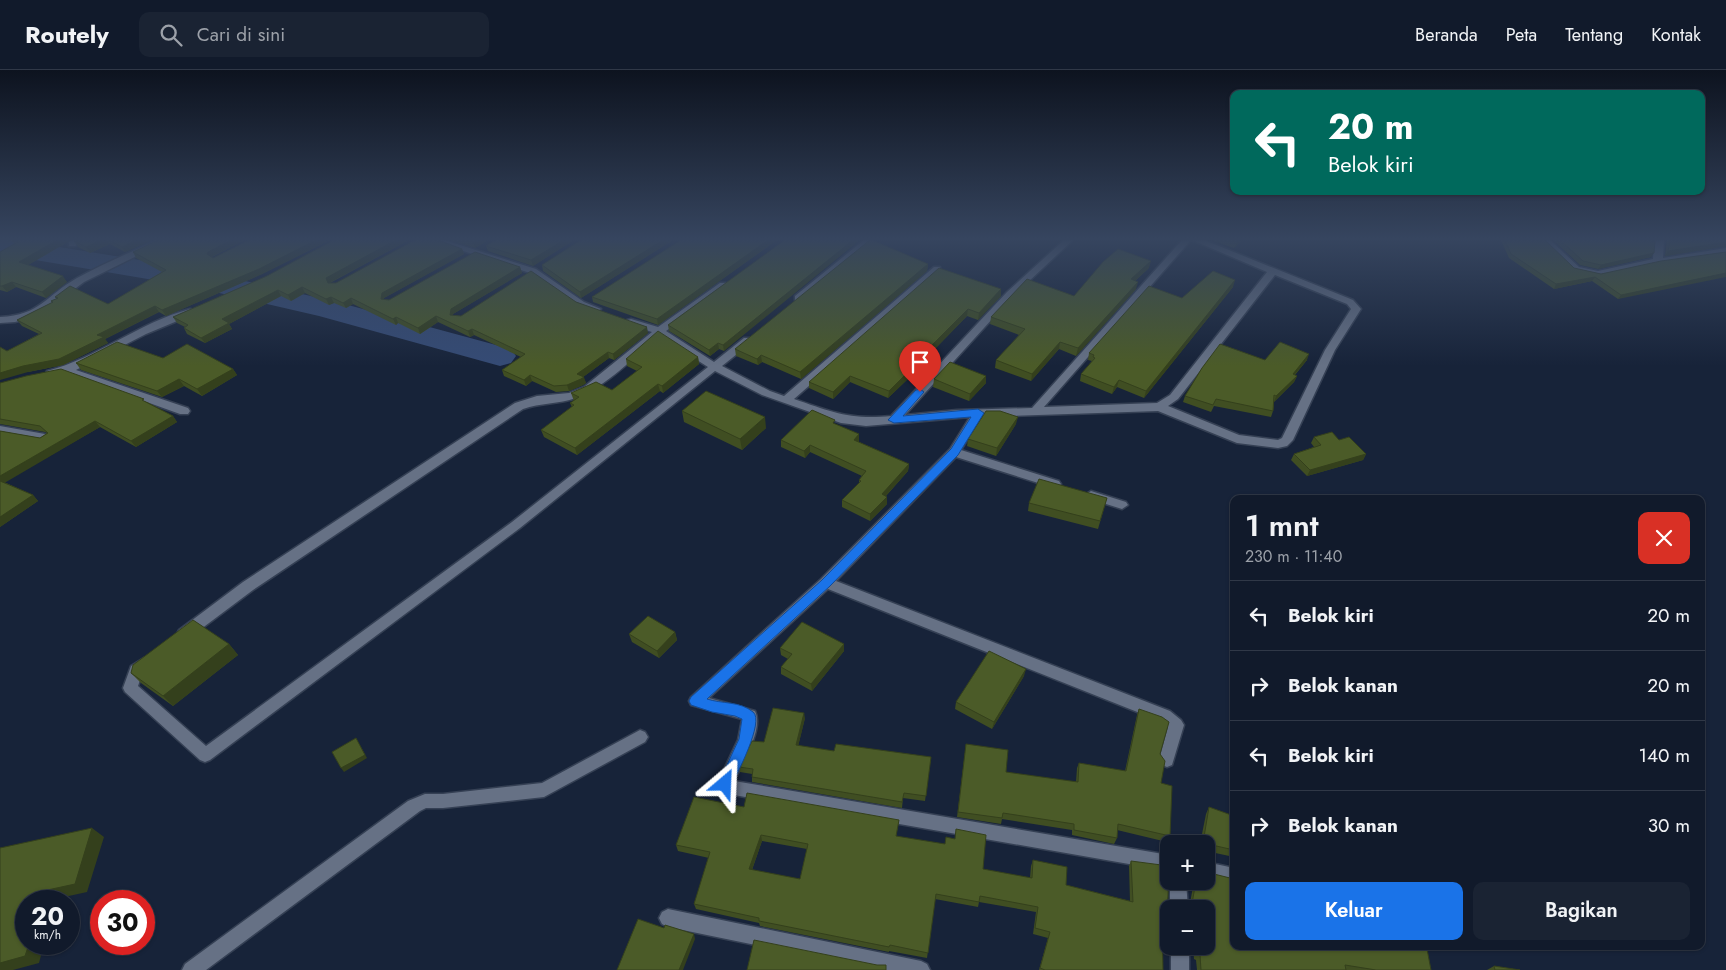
<!DOCTYPE html>
<html lang="id">
<meta charset="utf-8">
<style>
body{margin:0;font-family:Jost,sans-serif;background:#1a2333;color:#f1f3f6;height:100vh;display:flex;flex-direction:column;font-size:19px;white-space:nowrap}
*{box-sizing:border-box;margin:0}
p{font-size:16px;color:#9ca1a9}
.icon{flex:none;width:28px;height:28px;fill:none;stroke:currentColor;stroke-width:2;stroke-linecap:round;stroke-linejoin:round}
.map{position:relative;flex:1;overflow:hidden}
.side{position:absolute;left:1230px;top:425px;width:475px;height:455px;display:flex;flex-direction:column;background:#111a2b;border-radius:10px;box-shadow:0 1px 4px #0004,0 0 0 1px #303847}
.side>*{flex:none}
.guide{position:absolute;left:1230px;top:20px;width:475px;height:105px;border-radius:10px;box-shadow:0 1px 4px #0004,0 0 0 1px #303847;background:#00695c;color:#fff;overflow:hidden}
.buttons{position:absolute;left:1160px;top:765px;display:grid;gap:10px}
.buttons a{display:grid;place-items:center;width:55px;height:55px;border-radius:10px;background:#111a2b;box-shadow:0 1px 4px #0004,0 0 0 1px #303847;font-size:25px}
.speed{position:absolute;left:15px;top:820px;display:flex;gap:10px;font-size:25px;font-weight:700;text-align:center}
.speed>*{display:grid;place-content:center;width:65px;height:65px;border-radius:50%;background:#111a2b;box-shadow:0 1px 4px #0004,0 0 0 1px #303847;line-height:1}
.speed small{font-size:12px;font-weight:400}
.speed .limit{border:8px solid #d22;background:#fff;color:#111}
.pin{position:absolute;display:grid;place-items:center;width:42px;height:42px;color:#fff;margin:-51px -21px;border-radius:50% 50% 50% 0;rotate:-45deg;box-shadow:0 0 5px #0007}
.pin .icon{rotate:45deg}
.me{position:absolute;width:55px;margin:-28px;rotate:26deg;stroke-linejoin:round;filter:drop-shadow(0 0 4px #0008)}
.turn{display:flex;align-items:center;gap:18px;height:105px;padding:0 15px;font-size:22px}
.turn .icon{width:65px;height:65px;stroke-width:2.5}
.turn b{display:block;font-size:35px;line-height:42px}
.round{display:grid;place-items:center;flex:none;width:52px;height:52px;border-radius:10px;background:#1a2333}
.headline{display:flex;align-items:center;justify-content:space-between;height:85px;padding:0 15px}
h1{font-size:30px;font-weight:600;line-height:38px}
.action{display:flex;gap:10px;margin-top:auto;padding:10px 15px}
.action a{flex:1;height:58px;border-radius:10px;background:#1a73e8;color:#fff;font-size:20px;font-weight:600;line-height:58px;text-align:center}
.action a+a{background:#1a2333;color:#f1f3f6}
ul{padding:0;list-style:none}
li{display:flex;align-items:center;gap:15px;height:70px;padding:0 15px;border-top:1px solid #303847}
li div{flex:1}
li b{display:block;font-size:19px}
li em{font-style:normal}
header{display:flex;align-items:center;gap:30px;box-sizing:border-box;height:70px;padding:0 25px;background:#111a2b;border-bottom:1px solid #303847}
header strong{font-size:24px}
nav{display:flex;gap:28px;margin-inline-start:auto;font-size:18px}
.search{width:350px;height:45px;background:#1a2333;display:flex;align-items:center;gap:12px;box-sizing:border-box;padding:0 18px;border-radius:10px;color:#9ca1a9;font-size:19px}
.map>svg:first-child{display:block}
.lines{fill:none;stroke-linecap:round;stroke-linejoin:round}
.river{fill:#354b75;fill-rule:evenodd}
.minor-casing{stroke:#354054;stroke-width:3}
.minor{fill:#667185;fill-rule:evenodd}
.wall{fill:#404e22;fill-rule:evenodd}
.shaded-wall{fill:#34401c}
.building{fill:#4b5b28;stroke:#34401c;fill-rule:evenodd}
.route{fill:#1a73e8;stroke:#114b97}
</style>
<header>
<strong>Routely</strong>
<div class="search"><svg class="icon" aria-label="search" viewBox="0 0 24 24"><circle cx="10" cy="10" r="6"/><path d="M15 15l6 6"/></svg>Cari di sini</div>
<nav><a>Beranda</a><a>Peta</a><a>Tentang</a><a>Kontak</a></nav>
</header>
<div class="map">
<svg width="1726" height="900" viewBox="0 0 1726 900">
<rect width="100%" height="100%" fill="#172339"/>
<g class="lines">
<path class="river" d="M0,170h16l173,28 148,34 174,47 5,7 -5,7 -11,3 -181,-50 -130,-30 -189,-32z"/>
<defs>
<path id="minor" d="M74,170h12l-11,6h-6v-4z
M157,170h12l-85,42 -44,33 -25,7 -15,1v-6c41,-2 45,-21 77,-39 26,-14 54,-26 80,-38z
M430,170h14l92,29 48,33 17,7 -5,3 -18,-6 -48,-33z
M864,170l9,1 -72,59h-6v-4z
M1064,170h9l-60,56 -108,119 52,-5 75,-2 150,-168h9l-147,167 113,-4 13,-8 97,-123 -75,-32h12l149,60 8,9 -26,41 -42,90 -6,6 -9,2 -41,-5 -79,-32 -177,6 -20,33 98,31 2,3 -2,3h-8l-95,-30 -120,124 334,130 11,9 3,5 -12,40 -5,2 -5,-2 -3,-5 9,-33 -8,-6 -332,-132 -119,109 46,13c9,18 -13,53 -21,70l435,74v16l-441,-77 -6,-2 -5,-8 21,-44 4,-21 -51,-14 -2,-4 2,-4 130,-118 129,-130 20,-32 -104,9 -25,-3 -79,-28 -47,-24 -195,157 -310,232 -5,2 -5,-2 -75,-68 -2,-4 8,-22 13,-8 5,2 2,4 -9,10 -4,12 68,60 306,-224 196,-155 -49,-31c-24,20 -53,51 -83,62 -17,6 -36,5 -53,11l-270,181 -64,48 -5,2 -5,-2 -2,-4 2,-4 64,-48 272,-179 22,-7 32,-3 15,-6 68,-55 -25,-8v-4l4,-1 27,8 62,-44h6v4l-60,44 48,31 30,-24h8l1,2 -1,2 -30,24 48,25 14,5 150,-129h6v4l-146,128c38,13 56,21 97,17l116,-124zM1275,205l72,29 4,5 -26,41 -43,88 -4,2 -39,-5 -71,-29 10,-7z
M1541,170h9l29,27 19,4 55,-12 1,-19h10l-1,18 63,-10v6l-68,10 -60,13 -25,-6z
M190,239l4,1v4l-48,20 -70,36 112,38 2,3 -2,3h-8l-114,-41 -15,3 -5,-3 1,-2c50,-13 93,-49 143,-62z
M0,356l45,8 6,4 -6,4 -45,-8z
M1091,421l35,11 2,3 -6,4 -35,-11 -2,-3z
M640,660l5,2 3,5 -3,5 -101,55 -101,11h-17l-6,3 -214,159h-24l3,-6 223,-163 17,-7h18l99,-11z
M1206,792l28,6v16l-28,-6z
M1170,811h16l2,28h-18z
M668,839l253,52 6,3 3,6h-53l-209,-43 -6,-3 -3,-6 3,-6z
M1171,876h18v24h-18z"/>
</defs>
<use href="#minor" class="minor-casing"/>
<use href="#minor" class="minor"/>
</g>
<path class="wall" d="M9,170h62l-43,25 39,17 -21,16 -30,-11 -9,5 -7,-2v-38l15,-9z
M75,170h77l-27,12 -15,-8 -20,9 -12,-6 -4,-6z
M245,170l-33,17 1,1 36,-18h81l-68,34 -96,42 -7,-4 -54,27 3,4 -45,22 -35,7 -21,-21 32,-17 -17,-8 -5,-6 35,-17 -1,-2 6,-2 -2,-2 53,7 54,-32 -26,-14 -3,-6z
M334,170h75l-79,43h6l126,-34 2,5 -80,44v2h5l131,-33 2,6 -69,41v2h8l115,-14 72,31 -34,27 -5,-2 -26,19 3,6 -3,2 -14,6 -13,1 -24,-11 -6,5 -22,-10 -2,-6 19,-13 -47,-22 -4,2 -32,-15 -18,12 -22,-11 -2,2 -43,-21 -7,4 -12,-5 -5,2 -24,-12 -14,8 -10,-5 -52,28 3,5 -27,14 -18,-9 -3,-6 1,-1 -8,-4 -4,-6 94,-41z
M450,170h38l-13,8z
M574,170l-41,26 -45,-15 -2,-5z
M581,170h92l-92,58 -38,-27 -1,-6z
M681,170h96l-119,85 -65,-23 -1,-5z
M785,170l-61,111 -5,-2 -9,7 -41,-25 -1,-6z
M1211,170h31l-8,8z
M1501,170h44l29,28 27,6 125,-22 -108,47 -26,-18 -38,8 -45,-31z
M1553,170h102l-4,17 -53,12 -18,-4z
M1667,170h59v6l-61,10z
M928,194l-1,7 -126,108 -39,-17 -4,3 -22,-9 -1,-7z
M1149,198l-14,13 1,8 -60,67 -17,-7 -28,32 -36,-13 1,-8 23,-25 -29,-11 1,-7 83,-21z
M1233,217l-89,111 -27,-11 -5,7 -32,-13 1,-7 11,-13 -4,-1 1,-7 93,-55z
M1001,219v7l-23,24 -11,-4 -36,37v2l6,2v7l-16,17 -11,-4 -22,21 -38,-16 -17,17 -24,-11v-6z
M698,287l1,7 -36,29 -3,-2 -83,64 -33,-18 -3,-7 31,-23 -2,-4 4,-2 -3,-8 41,-3 25,-19 -10,-5 -1,-7z
M163,288l70,11 4,6 -35,21 -18,-10 -22,11 -81,-27 -5,-7z
M1265,290h42l-12,15 2,1 -3,6 -20,20 -1,9 -2,6 -57,-11 -3,6 -28,-10 2,-6z
M986,306v7l-17,18 -36,-14 1,-8z
M0,313l147,19 26,14 4,6 -41,25 -36,-20 -96,55 29,13 5,6 -38,26v-96l40,7 7,-5 -2,-1 -45,-8z
M682,341l84,17 -24,22 -58,-28z
M835,354l24,10v8l50,22 -1,7 -22,25 1,8 -17,17 -28,-14v-7l17,-17v-3l3,-4 -52,-24 -5,6 -24,-11v-7z
M1016,354l-20,32 -29,-10 1,-7z
M1314,367l25,3 27,14 -3,6 -56,16 -16,-16 3,-6 20,-7 -3,-4z
M1107,428l-9,31 -70,-18 1,-8z
M675,562l2,8 -18,18 -27,-16 -3,-8z
M229,574l9,11 -65,51 -32,-23 -10,-10z
M844,574v7l-32,40 -31,-17v-7l7,-8 -7,-4 -1,-7z
M1024,606l-32,53 -37,-20 1,-7z
M1139,639l21,45 1,29 9,53 -3,6 -50,-12v8l-3,6 -42,-9v-5l-70,-11 -1,5 -44,-7 9,-73 40,28 70,10 1,-14 2,-5 46,8 12,-56z
M805,648l-7,28 36,5 97,6 -6,44 -22,-3 -1,10 -150,-26v-8l-12,-2 -1,-5 25,-25z
M744,737l155,13 -3,17 87,32 47,9 1,-12 2,-6 33,25 64,16 -1,-35 2,-5 36,62 -4,6h-1l1,41h-124l9,-32 -15,-4 3,-22 -57,-10 -1,5 -43,-8 -8,59 -38,-7v1l-129,-26 -1,-3 -63,-14 -2,-5 15,-46 -31,-7 -2,-6zM762,771l45,8 -7,30 -48,-9z
M1209,737l25,9v41l-28,-6v-7h-6l6,-30z
M1194,811h12l28,65 197,24h-234l-1,-10 -2,-1 -1,-13h13v-37h-17z
M1494,896l26,4h-33z"/>
<path class="shaded-wall" d="M57,170h14l-48,28 -4,-6z
M102,170h5l3,4 -20,9 -4,-6z
M136,170h16l-27,12 -3,-5z
M231,170h14l-34,17 -4,-3 1,-2z
M316,170h14l-68,34 -96,42 -4,-6z
M396,170h13l-80,43h-1l-2,-5z
M477,170h11l-13,8 -2,-6z
M564,170h10l-41,26 -2,-6z
M663,170h10l-92,58 -1,-6z
M768,170h9l-119,85 -1,-6z
M853,170h7l-136,111 -1,-6z
M1237,170h5l-8,8 3,-7z
M1726,172v4l-61,10 3,-5z
M462,179l2,5 -80,44v7l-3,-6 1,-6z
M1654,183l-3,4 -53,12 3,-4z
M1151,191l-2,7 -20,18 2,-7z
M928,194l-1,7 -126,108 -1,-7z
M520,197l2,6 -69,41v7l-3,-6 1,-6z
M1726,203v4l-108,22 3,-4z
M63,206l4,6 -21,16 -4,-6z
M1595,207l-3,4 -38,8 2,-5z
M1235,210l-2,7 -89,111 2,-7z
M12,212l4,5 -9,5 -5,-6z
M1138,212l-2,7 -60,67 2,-8z
M302,217l3,6 -14,8 -3,-6z
M1001,219v7l-23,24 1,-7z
M278,220l3,6 -52,28 3,5 -27,14 -4,-5 21,-19z
M331,227l3,6 -5,2 -3,-6z
M351,228l2,6 -7,4 -3,-5z
M155,236l4,6 -54,27 3,4 -45,22 -35,7 -28,8v-7l97,-38z
M968,239l-1,7 -36,37v2l-4,-2 2,-5z
M436,246l2,6 -18,12 -2,-6z
M396,247l2,6 -2,2 -3,-6z
M647,257l1,6 -34,27 -1,-6z
M472,259l2,6 -4,2 -2,-6z
M1060,272l-1,7 -28,32 1,-7z
M718,273l1,6 -9,7 -1,-6z
M608,282l1,6 -30,22 -2,-6z
M1309,284l-2,6 -17,20 3,-6z
M761,285l1,7 -4,3 -1,-6z
M698,287l1,7 -36,29 -1,-7z
M937,287v7l-16,17v-6z
M233,299l4,6 -35,21 -5,-7z
M910,300v7l-22,21 1,-7z
M530,305l2,6 -6,5 -2,-6z
M850,306v6l-17,17v-7z
M986,306v7l-17,18 1,-7z
M1297,306l-3,6 -20,20 2,-6z
M584,307l2,6 -3,2 -14,6 -2,-6z
M179,309l5,7 -22,11 -5,-6z
M1119,310l-2,7 -5,7 2,-7z
M658,314l2,7 -83,64 -2,-7z
M173,346l4,6 -41,25 -5,-6z
M765,347l1,11 -24,22 -2,-11z
M1018,347l-2,7 -20,32 1,-8z
M95,351l5,6 -99,58 -1,-1v-8z
M859,364v7l-5,6v-7z
M810,375v7l-5,6 -1,-7z
M1366,384l-3,6 -56,16 3,-6z
M909,394l-1,7 -27,30 1,-7z
M33,425l5,6 -38,26v-10z
M887,427v7l-17,17v-7z
M675,562l2,8 -18,18 -2,-7z
M229,574l9,11 -65,51 -10,-10z
M844,574v7l-32,40 -1,-7z
M1026,599l-2,7 -32,53 2,-7z
M804,643l1,5 -8,33 -1,-6z
M356,668l11,20 -23,14 -3,-4z
M92,758l12,9 -17,55 -32,7v2h-15l3,-10z
M761,765l1,6 -12,34 -1,-6z
M694,864l1,5 -12,31h-4z
M29,874h15l-5,19 -26,7h-13v-7z"/>
<path class="building" d="M15,170h42l-38,22 44,14 -21,16 -30,-10 -10,4h-2v-34l18,-10z
M75,170h27l-16,7 -12,-6z
M109,170h27l-14,7z
M158,170h73l-23,12 -1,2 6,4 36,-18h67l-57,29 -97,41 -7,-4 -58,29 7,2 -45,22 -36,7 -23,7v-26l7,4 35,-18 -25,-13 36,-18 -2,-1 7,-3 -3,-1 15,-11 38,18 58,-34 -33,-18z
M334,170h62l-70,38 2,5h8l79,-43h23l24,9 -80,44 -1,6 8,1 86,-48 45,15 -69,42 -1,6 11,1 70,-45 45,31 71,25 -34,27 -5,-2 -31,22 7,3 -3,2 -14,6 -13,1 -24,-11 -6,5 -22,-10 23,-16 -53,-25 -4,2 -32,-15 -18,12 -22,-11 -3,2 -42,-21 -8,5 -12,-6 -5,2 -24,-12 -14,8 -10,-5 -56,29 7,4 -28,15 -17,-10 4,-3 -15,-8 94,-41z
M466,170h11l-4,2z
M495,170h69l-33,20 -45,-14z
M581,170h82l-83,52 -38,-27z
M681,170h87l-111,79 -65,-22z
M785,170h68l-130,105 -5,-2 -9,7 -41,-25z
M870,170h2l56,24 -128,108 -39,-17 -4,4 -22,-10z
M1505,170h40l29,28 27,6 60,-13 65,-9v21l-105,22 -26,-18 -39,7 -45,-30z
M1560,170h95l-1,13 -53,12 -18,-4z
M1670,170h56v2l-58,9z
M1118,179l33,12 -20,18 7,3 -60,66 -18,-6 -28,32 -36,-14 29,-31 -34,-12 36,-38 47,17 29,-34z
M939,198l62,21 -22,24 -11,-4 -39,39 2,1 -4,4 10,4 -16,18 -11,-5 -21,21 -39,-15 -17,16 -24,-10z
M1213,201l22,9 -89,111 -27,-11 -5,7 -33,-13 14,-16 -2,-1 1,-2 -5,-2 60,-67 33,12z
M658,261l40,26 -36,29 -4,-2 -83,64 -34,-18 33,-25 -4,-2 9,-6 -8,-4 25,-11 16,8 30,-23 -16,-8z
M117,272l46,16 24,-14 46,25 -36,20 -18,-10 -22,12 -81,-28z
M1280,272l29,12 -16,20 4,2 -21,20 -2,-1 -1,16 -57,-12 -3,6 -28,-9 17,-28 18,-24 45,16z
M950,292l36,14 -16,18 -36,-15z
M61,299l83,30 -2,1 31,16 -42,25 -36,-20 -95,55v-45l40,7 8,-5 -8,-7 -40,-7v-36l26,-7z
M706,321l59,26 -25,22 -58,-28z
M812,340l23,10 -2,3 26,11 -5,6 55,24 -27,30 5,3 -17,17 -28,-14 19,-19 -2,-1 7,-9 -56,-26 -6,6 -23,-11z
M986,341h14l18,6 -21,31 -29,-9z
M1332,362l7,8 10,-3 17,17 -56,16 -16,-16 27,-9 -7,-8z
M1039,409l68,19 -7,23 -71,-18z
M0,411l33,14 -33,22z
M648,546l27,16 -18,19 -28,-17z
M193,550l36,24 -66,52 -32,-23 2,-8z
M802,552l42,22 -33,40 -30,-17 11,-13 -12,-6z
M989,581l37,18 -32,53 -38,-20z
M773,638l31,5 -8,32 38,6 2,-7 95,13 -5,39 -22,-3 -2,9 -150,-25 1,-8 -14,-2 13,-26 12,1z
M1139,639l23,8 7,5 -9,32 5,7 -4,22 11,3 -2,50 -52,-12 -1,14 -43,-8v-6l-71,-11 -1,5 -44,-6 8,-68 42,6 -2,22 72,10 1,-19 47,8z
M356,668l9,17 -24,13 -9,-16z
M747,723l152,27 -3,16 49,8 1,-7 9,2 1,-10 30,6 -3,34 49,9 1,-18 34,7 -1,18 67,17 -2,-41 38,5 -2,57h-5l1,47h-118l-5,-2 10,-36 -15,-4 3,-21 -58,-11 -1,6 -43,-8 -8,59 -38,-8 -1,2 -130,-26v-3l-65,-14 16,-52 -34,-7 18,-48 50,10zM761,765l47,9 -8,35 -51,-10z
M1209,737l25,9v34l-31,-7z
M92,758l-17,56 -32,7 -3,10h-14v43h3l-4,12 -25,7v-115z
M1206,802l28,7v67h179l14,3 4,21h-55l-31,-5 1,5h-145l-1,-15 -2,-1 -1,-8h9v-37h-15l5,-28h10z
M638,849l26,9 1,-3 29,9 -15,36h-62z
M754,870l123,25h9v5h-139z
M1494,896l26,4h-25z"/>
<linearGradient id="sky" x2="0" y2="1"><stop stop-color="#0d131f"/><stop offset="0.57" stop-color="#36455f"/><stop offset="1" stop-color="#36455f" stop-opacity="0"/></linearGradient>
<rect width="1726" height="296" fill="url(#sky)"/>
<path class="route" d="M920,319l4,3 -21,24 75,-7 6,4 -26,42 -128,131 -123,113c15,5 33,2 46,13 12,9 -17,64 -23,76l-5,2 -5,-2 -2,-4 21,-45 3,-20 -7,-3 -23,-4 -21,-7 -2,-4 2,-4 131,-117 129,-131 20,-32 -77,6 -6,-3 28,-30z"/>
</svg>
<div class="buttons">
<a>+</a>
<a>−</a>
</div>
<div class="speed"><div>20<small>km/h</small></div><div class="limit">30</div></div>
<div class="pin" style="left:920px;top:322px;background:#d93025"><svg class="icon" aria-label="arrive" viewBox="0 0 24 24"><path d="M6 21V4h12l-3 4 3 4H6"/></svg></div>
<svg class="me" style="left:725px;top:714px" viewBox="-20 -20 40 40"><path d="M0-17L14 15 0 8-14 15z" fill="#1a73e8" stroke="#fff" stroke-width="4"/></svg>
<div class="guide">
<div class="turn"><svg class="icon" aria-label="left" viewBox="0 0 24 24"><path d="M17 20v-9H6M10 6l-5 5 5 5"/></svg><div><b>20 m</b>Belok kiri</div></div>
</div>
<section class="side">
<div class="headline"><div><h1>1 mnt</h1><p>230 m · 11:40</p></div><a class="round" style="background:#d93025;color:#fff"><svg class="icon" aria-label="close" viewBox="0 0 24 24"><path d="M6 6l12 12M18 6L6 18"/></svg></a></div>
<ul>
<li><svg class="icon" aria-label="left" viewBox="0 0 24 24"><path d="M17 20v-9H6M10 6l-5 5 5 5"/></svg><div><b>Belok kiri</b></div><em>20 m</em></li>
<li><svg class="icon" aria-label="right" viewBox="0 0 24 24"><path d="M7 20v-9h11M14 6l5 5-5 5"/></svg><div><b>Belok kanan</b></div><em>20 m</em></li>
<li><svg class="icon" aria-label="left" viewBox="0 0 24 24"><path d="M17 20v-9H6M10 6l-5 5 5 5"/></svg><div><b>Belok kiri</b></div><em>140 m</em></li>
<li><svg class="icon" aria-label="right" viewBox="0 0 24 24"><path d="M7 20v-9h11M14 6l5 5-5 5"/></svg><div><b>Belok kanan</b></div><em>30 m</em></li>
</ul>
<div class="action"><a>Keluar</a><a>Bagikan</a></div>
</section>
</div>
